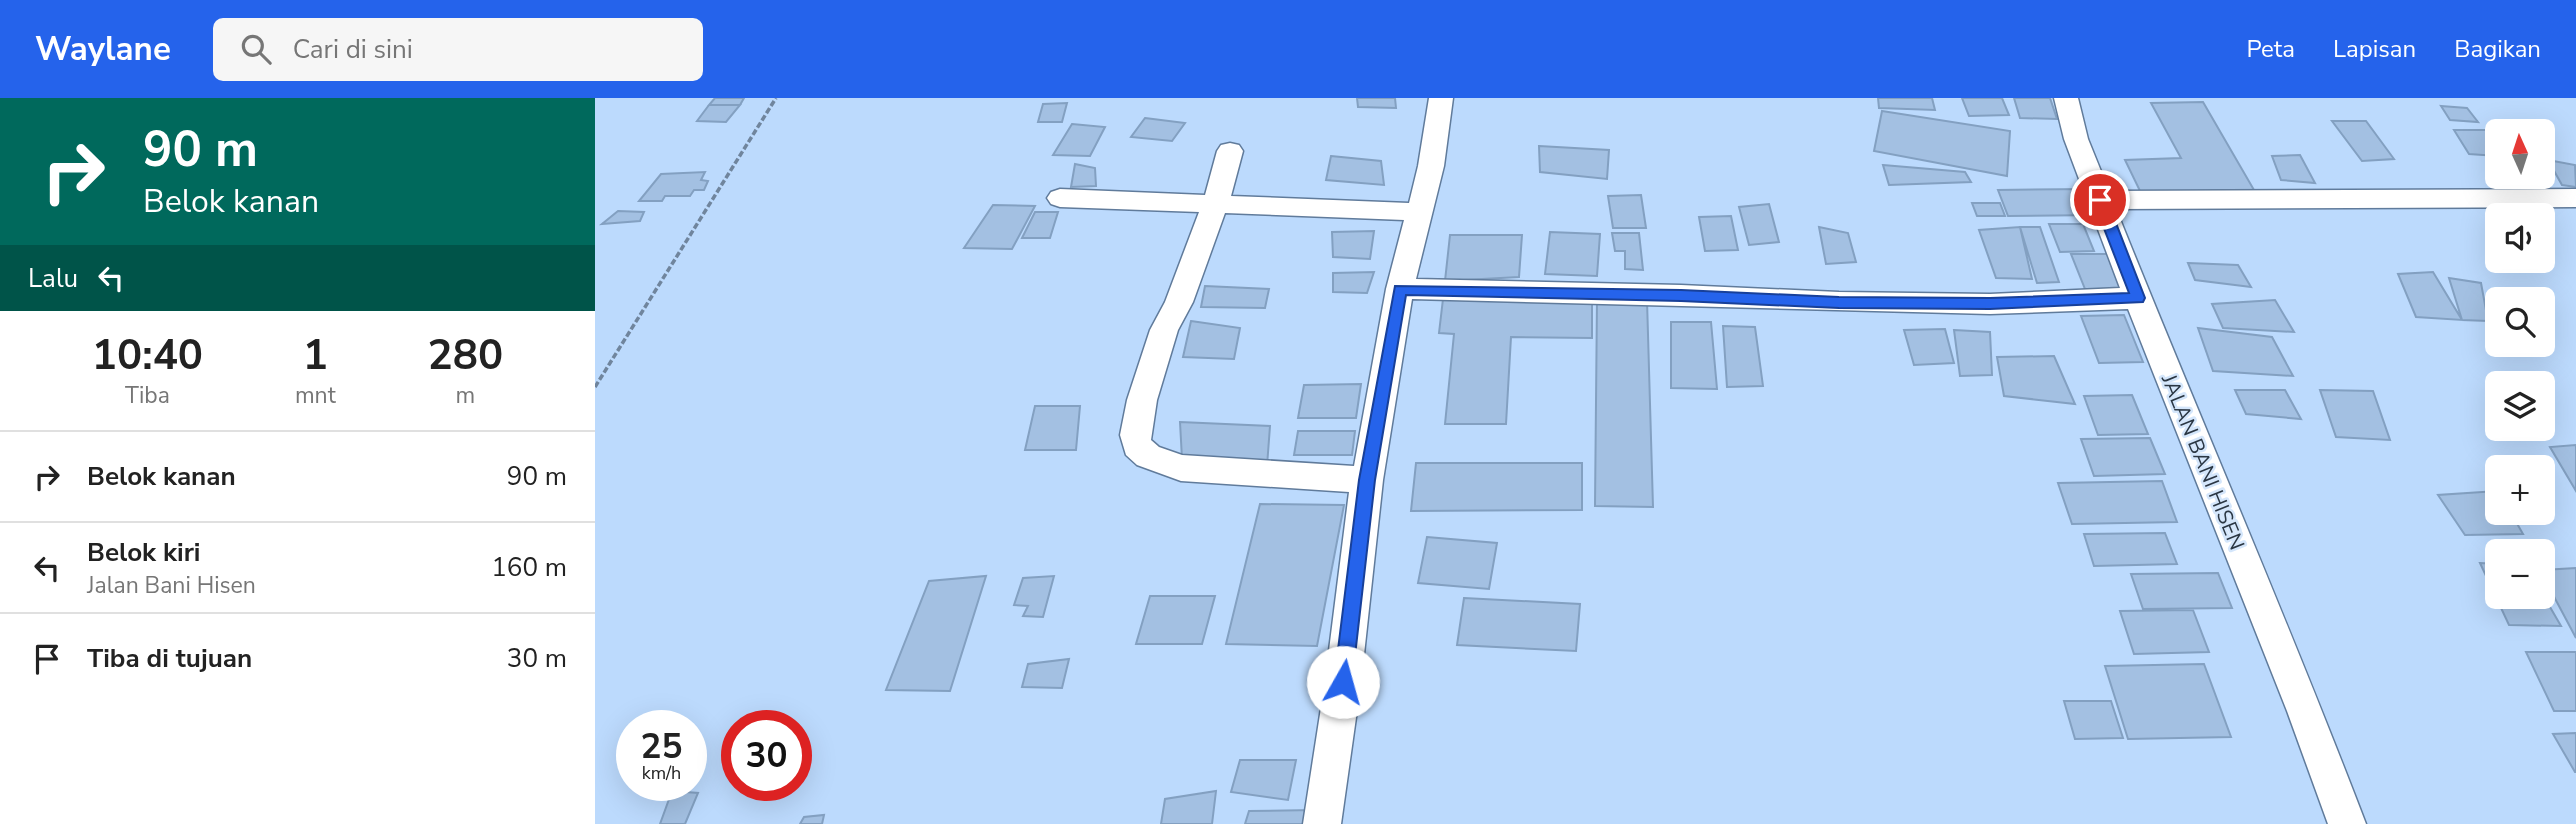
<!DOCTYPE html>
<html lang="id">
<meta charset="utf-8">
<style>
body{margin:0;font-family:"Nunito Sans",sans-serif;background:#f6f6f6;color:#222;height:100vh;display:flex;flex-direction:column;font-size:26px;white-space:nowrap}
*{box-sizing:border-box;margin:0}
p{font-size:23px;color:#767676}
.icon{flex:none;width:38px;height:38px;fill:none;stroke:currentColor;stroke-width:2;stroke-linecap:round;stroke-linejoin:round}
.map{position:relative;flex:1;overflow:hidden}
.drawer{display:flex;flex-direction:column;background:#fff;width:595px}
.drawer>*{flex:none}
.banner{background:#00695c;color:#fff;overflow:hidden}
.needle{width:46px;rotate:357deg}
.buttons{position:absolute;left:1890px;top:21px;display:grid;gap:14px}
.buttons a{display:grid;place-items:center;width:70px;height:70px;border-radius:10px;background:#fff;box-shadow:0 7px 28px #0002;font-size:35px}
.speed{position:absolute;left:21px;top:612px;display:flex;gap:14px;font-size:35px;font-weight:700;text-align:center}
.speed>*{display:grid;place-content:center;width:91px;height:91px;border-radius:50%;background:#fff;box-shadow:0 7px 28px #0002;line-height:1}
.speed small{font-size:18px;font-weight:400}
.speed .limit{border:10px solid #d22;background:#fff;color:#111}
.pin{position:absolute;display:grid;place-items:center;width:60px;height:60px;color:#fff;margin:-30px;border:4px solid #fff;border-radius:50%;box-shadow:0 2px 7px #0007}
.me{position:absolute;width:77px;margin:-38px;rotate:7deg;stroke-linejoin:round;filter:drop-shadow(0 0 5px #0008)}
.turn{display:flex;align-items:center;gap:24px;height:147px;padding:0 28px;font-size:32px}
.turn .icon{width:91px;height:91px;stroke-width:2.5}
.turn b{display:block;font-size:49px;line-height:60px}
.then{display:flex;align-items:center;height:66px;padding:0 28px;background:#0003;gap:14px;font-size:26px}
.eta{display:flex;justify-content:space-evenly;align-items:center;height:119px;text-align:center}
.eta b{font-size:42px;font-weight:700;line-height:49px}
ul{padding:0;list-style:none}
li{display:flex;align-items:center;gap:21px;height:91px;padding:0 28px;border-top:2px solid #e0e0e0}
li div{flex:1}
li b{display:block;font-size:26px}
li em{font-style:normal}
header{display:flex;align-items:center;gap:42px;box-sizing:border-box;height:98px;padding:0 35px;background:#2563eb;color:#fff}
header strong{font-size:33px}
nav{display:flex;gap:38px;margin-inline-start:auto;font-size:24px}
.search{width:490px;height:63px;background:#f6f6f6;display:flex;align-items:center;gap:18px;box-sizing:border-box;padding:0 24px;border-radius:10px;color:#767676;font-size:26px}
main{display:flex;flex:1;min-height:0}
.map>svg:first-child{display:block}
.building{fill:#a3c0e2;stroke:#83a0c1;stroke-width:2}
.lines{fill:none;stroke-linecap:round;stroke-linejoin:round}
.minor-casing{stroke:#607b9b;stroke-width:3}
.path{stroke:#70859d;stroke-width:3.5;stroke-dasharray:6 2.5;stroke-linecap:butt}
.minor{fill:#fff;fill-rule:evenodd}
.route{fill:#2563eb;stroke:#184099;stroke-width:2}
.labels{text-anchor:middle;stroke-width:5;stroke-linejoin:round;paint-order:stroke}
.street-label{font-size:21px;fill:#2a3643;stroke:#d4e6fb}
</style>
<header>
<strong>Waylane</strong>
<div class="search"><svg class="icon" aria-label="search" viewBox="0 0 24 24"><circle cx="10" cy="10" r="6"/><path d="M15 15l6 6"/></svg>Cari di sini</div>
<nav><a>Peta</a><a>Lapisan</a><a>Bagikan</a></nav>
</header>
<main>
<section class="drawer">
<div class="banner">
<div class="turn"><svg class="icon" aria-label="right" viewBox="0 0 24 24"><path d="M7 20v-9h11M14 6l5 5-5 5"/></svg><div><b>90 m</b>Belok kanan</div></div>
<div class="then">Lalu<svg class="icon" aria-label="left" viewBox="0 0 24 24"><path d="M17 20v-9H6M10 6l-5 5 5 5"/></svg></div>
</div>
<div class="eta">
<div><b>10:40</b><p>Tiba</p></div>
<div><b>1</b><p>mnt</p></div>
<div><b>280</b><p>m</p></div>
</div>
<ul>
<li><svg class="icon" aria-label="right" viewBox="0 0 24 24"><path d="M7 20v-9h11M14 6l5 5-5 5"/></svg><div><b>Belok kanan</b></div><em>90 m</em></li>
<li><svg class="icon" aria-label="left" viewBox="0 0 24 24"><path d="M17 20v-9H6M10 6l-5 5 5 5"/></svg><div><b>Belok kiri</b><p>Jalan Bani Hisen</p></div><em>160 m</em></li>
<li><svg class="icon" aria-label="arrive" viewBox="0 0 24 24"><path d="M6 21V4h12l-3 4 3 4H6"/></svg><div><b>Tiba di tujuan</b></div><em>30 m</em></li>
</ul>
</section>
<div class="map">
<svg width="1981" height="726" viewBox="0 0 1981 726">
<rect width="100%" height="100%" fill="#bcdafd"/>
<path class="building" d="M120,0h29l-4,7h-31z
M762,0h38l1,10 -38,-1z
M1283,0h54l3,12 -56,-2z
M1367,0h40l7,17 -40,1z
M1419,0h36l7,21 -37,-1z
M1608,4l51,88 -113,3 -16,-33 56,-2 -30,-55z
M472,5l-5,19h-24l5,-18z
M114,7h31l-14,17 -29,-1z
M1846,8l26,2 11,14 -28,-2z
M1287,13l128,20 -3,45 -133,-25z
M550,20l40,5 -13,18 -41,-4z
M1737,23h34l28,38 -32,2z
M477,26l33,3 -15,29 -37,-1z
M1859,32h33l10,15v11l-28,-2z
M944,48l70,4 -2,29 -67,-7z
M1705,57l15,28 -34,-3 -9,-24z
M736,58l50,5 3,24 -58,-5z
M1953,62l27,5 1,22 -14,-2z
M480,66l20,4 1,18 -25,1z
M1288,67l82,7 6,10 -82,3z
M110,74l-4,8 7,1 -4,9h-10l-4,6h-25l-3,5h-23l22,-27z
M1492,91l12,26 -91,1 -10,-26z
M1046,97l5,33h-33l-5,-32z
M1377,105h28l5,13h-28z
M1174,106l10,38 -30,3 -10,-38z
M398,107l42,1 -23,43 -48,-1z
M23,113l26,1 -4,9 -38,3z
M440,114h23l-8,26h-28z
M1136,118l7,34 -33,1 -6,-34z
M1454,126h34l11,27 -34,1z
M1224,129l29,6 8,29 -30,2z
M1425,129l12,52 -36,-1 -17,-48z
M1425,129h20l19,55 -22,1z
M779,133l-4,28 -37,-2 -1,-25z
M955,134l50,2 -3,42 -52,-2z
M1017,135h27l4,37 -18,-1v-18h-10z
M855,137h72l-3,42 -74,4z
M1476,156h39l15,35h-40z
M1593,165l50,2 13,22 -56,-7z
M779,174l-7,21 -34,-1v-19z
M1838,174l29,48 -46,-3 -18,-43z
M1854,180l32,5 7,38 -26,-1z
M610,188l64,3 -4,19 -64,-1z
M848,201l149,1v38l-81,-1 -5,87h-61l9,-90 -15,-1z
M1002,201l50,1 6,207 -58,-1z
M1680,202l19,32 -71,-4 -11,-24z
M1529,217l19,47 -44,1 -18,-47z
M596,223l49,7 -6,31 -51,-2z
M1076,224h40l6,67 -46,-1z
M1128,228l32,1 8,59 -36,1z
M1603,230l74,9 21,39 -80,-5z
M1350,231l9,34 -40,2 -10,-35z
M1359,232l36,2 2,43 -32,1z
M1459,258l21,48 -71,-8 -7,-39z
M766,286l-5,34h-58l6,-33z
M1640,292h50l16,29 -55,-5z
M1725,292l53,1 17,49 -54,-3z
M1537,297l16,39 -50,1 -14,-39z
M440,308h45l-4,44h-51z
M585,324l90,4 -3,40 -85,-7z
M703,333h57l-3,24h-58z
M1555,340l15,36 -71,2 -13,-37z
M1981,347v46l-26,-44z
M821,365h166v47l-171,1z
M1567,383l15,41 -105,2 -14,-41z
M1902,393v22h14l12,21 -58,1 -27,-40z
M665,406l84,1 -27,141 -91,-2z
M1570,435l12,31 -83,2 -10,-32z
M832,439l70,6 -8,46 -71,-6z
M1885,465l17,1v33h46v-2l18,31 -52,-1z
M1981,470v70l-33,-62v-6z
M1623,475l14,35 -89,1 -12,-35z
M391,478l-36,115 -64,-1 43,-109z
M459,478l-11,41 -20,-1 5,-10 -14,-1 9,-27z
M555,498h65l-13,48h-66z
M869,500l116,6 -4,47 -119,-6z
M1598,512l16,42 -75,2 -14,-43z
M1931,554h50v59h-22z
M474,561l-7,29 -40,-1 6,-23z
M1609,566l27,73 -103,2 -23,-73z
M1469,603h47l12,37 -48,1z
M1981,635v39h-1l-22,-38z
M645,662h56l-8,40 -57,-8z
M77,693l26,2 -13,31h-25z
M621,693l-4,33h-51l4,-25z
M719,712l-1,14h-68l4,-13z
M229,717l-2,9h-22l4,-7z"/>
<g class="lines">
<defs>
<path id="minor" d="M834,0h24l-9,68 -28,113 265,6 158,7 151,2 130,-6 -56,-149 -10,-41h24l10,41 21,52 467,-2v18l-460,2c82,205 171,408 250,615h-38l-41,-113 -159,-402 -138,5 -578,-15 -29,181 -22,202 -20,142h-38l22,-142 24,-190 -168,-11 -44,-16 -11,-10 -6,-20 7,-35 23,-70 15,-28 34,-90 -139,-5 -9,-3 -4,-6 4,-6 9,-3 145,6 12,-44 4,-6 9,-2 9,2 4,6 -12,45 178,7 9,-37zM630,115l179,7 -18,69 -32,177 -172,-11 -23,-8 -8,-7 6,-40 21,-70 15,-28z"/>
</defs>
<use href="#minor" class="minor-casing"/>
<path class="path" d="M0,289l181,-289"/>
<use href="#minor" class="minor"/>
</g>
<path class="route" d="M1505,97l7,5 38,98 -2,4 -153,7 -151,-1 -158,-7 -275,-6 -31,185 -23,202 -2,6 -7,2 -6,-2 -3,-6 25,-202 36,-194 286,4 158,7 151,1 139,-5 -36,-93z"/>
<g class="labels">
<g class="street-label">
<text transform="translate(1608 364) rotate(68)" y="7">JALAN BANI HISEN</text>
</g>
</g>
</svg>
<div class="buttons">
<a><svg class="needle" viewBox="-14 -14 28 28"><path d="M0-13l5 13h-10z" fill="#e53935"/><path d="M0 13l5-13h-10z" fill="#767676"/></svg></a>
<a><svg class="icon" aria-label="sound" viewBox="0 0 24 24"><path d="M4 9h4l5-4v14l-5-4H4zM17 9q2 3 0 6"/></svg></a>
<a><svg class="icon" aria-label="search" viewBox="0 0 24 24"><circle cx="10" cy="10" r="6"/><path d="M15 15l6 6"/></svg></a>
<a><svg class="icon" aria-label="layers" viewBox="0 0 24 24"><path d="M12 4l9 5-9 5-9-5zM3 14l9 5 9-5"/></svg></a>
<a>+</a>
<a>−</a>
</div>
<div class="speed"><div>25<small>km/h</small></div><div class="limit">30</div></div>
<div class="pin" style="left:1505px;top:102px;background:#d93025"><svg class="icon" aria-label="arrive" viewBox="0 0 24 24"><path d="M6 21V4h12l-3 4 3 4H6"/></svg></div>
<svg class="me" style="left:748px;top:584px" viewBox="-20 -20 40 40"><circle r="19" fill="#fff"/><path d="M0-13L10 11 0 6-10 11z" fill="#2563eb"/></svg>
</div>
</main>
